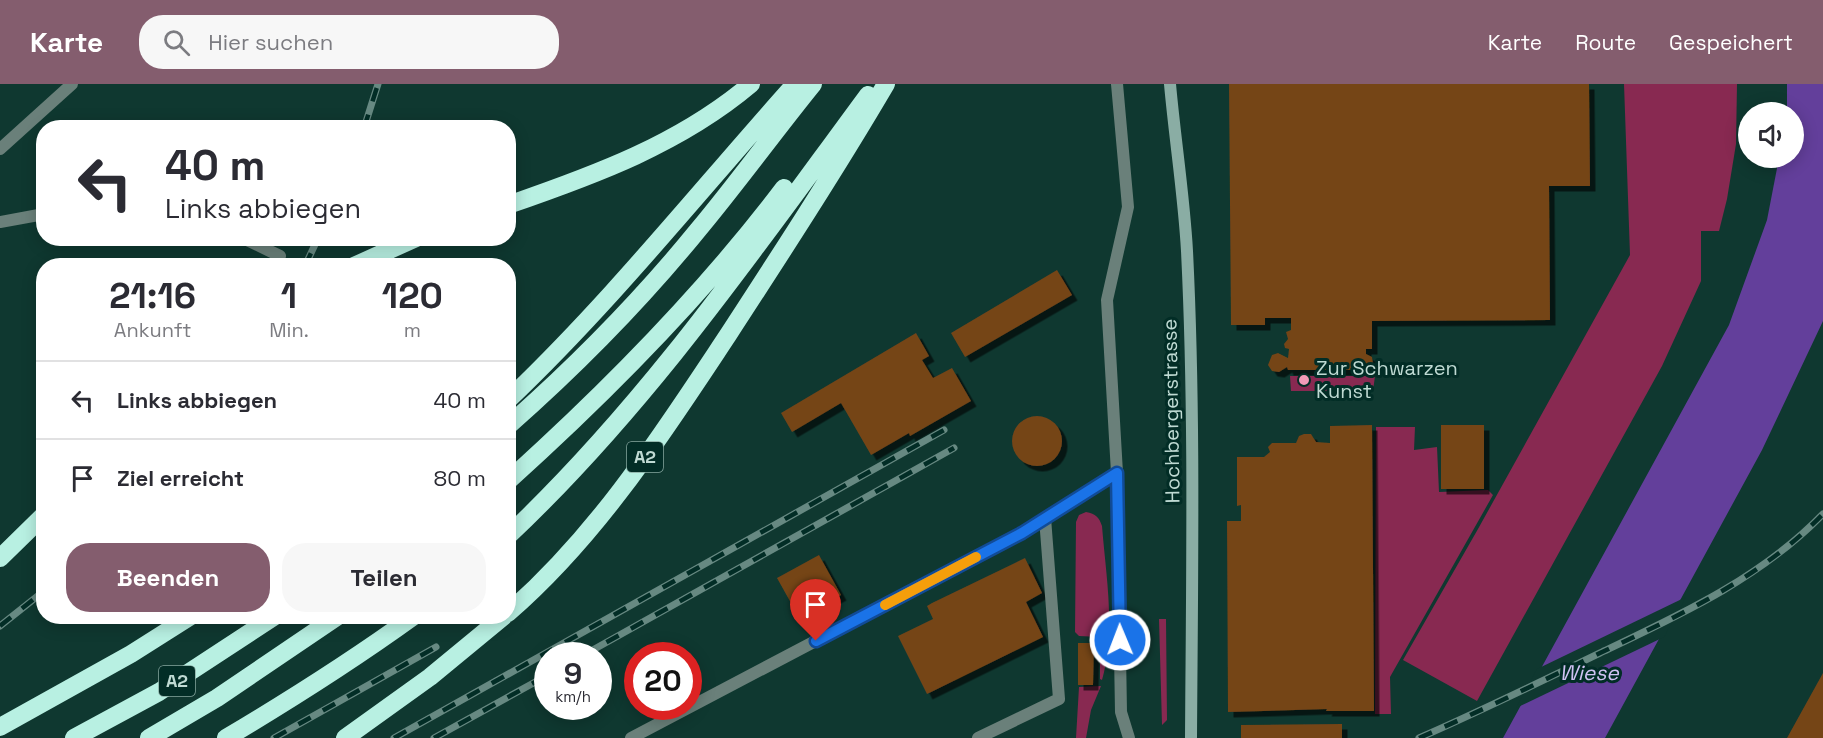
<!DOCTYPE html>
<html lang="de">
<style>
body{margin:0;font-family:"Space Grotesk",sans-serif;background:#f7f7f7;color:#2b2b33;height:100vh;display:flex;flex-direction:column;font-size:22px;white-space:nowrap}
*{box-sizing:border-box;margin:0}
p{font-size:20px;color:#7c7c81}
.icon{flex:none;width:33px;height:33px;fill:none;stroke:currentColor;stroke-width:2;stroke-linecap:round;stroke-linejoin:round}
.map{position:relative;flex:1;overflow:hidden}
.drawer{position:absolute;left:36px;top:174px;width:480px;height:366px;display:flex;flex-direction:column;background:#fff;border-radius:24px;box-shadow:0 3px 15px #0003}
.drawer>*{flex:none}
.top-card{position:absolute;left:36px;top:36px;width:480px;height:126px;border-radius:24px;box-shadow:0 3px 15px #0003;background:#fff;color:#2b2b33;overflow:hidden}
.fabs{position:absolute;left:1738px;top:18px;display:grid;gap:12px}
.fabs a{display:grid;place-items:center;width:66px;height:66px;border-radius:50%;background:#fff;box-shadow:0 3px 15px #0003;font-size:30px}
.speed{position:absolute;left:534px;top:558px;display:flex;gap:12px;font-size:30px;font-weight:700;text-align:center}
.speed>*{display:grid;place-content:center;width:78px;height:78px;border-radius:50%;background:#fff;box-shadow:0 3px 15px #0003;line-height:1}
.speed small{font-size:15px;font-weight:400}
.speed .limit{border:9px solid #d22;background:#fff;color:#111}
.pin{position:absolute;display:grid;place-items:center;width:51px;height:51px;color:#fff;margin:-62px -26px;border-radius:50% 50% 50% 0;rotate:-45deg;box-shadow:0 0 6px #0007}
.pin .icon{rotate:45deg}
.me{position:absolute;width:66px;margin:-33px;rotate:359deg;stroke-linejoin:round;filter:drop-shadow(0 0 4px #0008)}
.turn{display:flex;align-items:center;gap:21px;height:126px;padding:0 30px;font-size:27px}
.turn .icon{width:78px;height:78px;stroke-width:2.5}
.turn b{display:block;font-size:42px;line-height:51px}
.eta{display:flex;justify-content:space-evenly;align-items:center;height:102px;text-align:center}
.eta b{font-size:36px;font-weight:700;line-height:42px}
.action{display:flex;gap:12px;margin-top:auto;padding:12px 30px}
.action a{flex:1;height:69px;border-radius:24px;background:#845d6e;color:#fff;font-size:24px;font-weight:700;line-height:69px;text-align:center}
.action a+a{background:#f7f7f7;color:#2b2b33}
ul{padding:0;list-style:none}
li{display:flex;align-items:center;gap:18px;height:78px;padding:0 30px;border-top:2px solid #e1e1e2}
li div{flex:1}
li b{display:block;font-size:22px}
li em{font-style:normal}
header{display:flex;align-items:center;gap:36px;box-sizing:border-box;height:84px;padding:0 30px;background:#845d6e;color:#fff}
header strong{font-size:28px}
nav{display:flex;gap:33px;margin-inline-start:auto;font-size:21px}
.search{width:420px;height:54px;background:#f7f7f7;display:flex;align-items:center;gap:15px;box-sizing:border-box;padding:0 21px;border-radius:24px;color:#7c7c81;font-size:22px}
.map>svg:first-child{display:block}
.green{fill:#882951}
.water{fill:#633f9b}
.pier{fill:#0f3830}
.building{fill:#744419;filter:url(#shadow)}
.lines{fill:none;stroke-linecap:round;stroke-linejoin:round}
.service{stroke:#6a807a;stroke-width:12}
.secondary{stroke:#8aada4;stroke-width:12}
.motorway{stroke:#b8f0e2;stroke-width:18}
.rail-casing{stroke:#678982;stroke-width:7}
.rail{stroke:#022d26;stroke-width:4.5;stroke-dasharray:14;stroke-linecap:butt}
.route-casing{stroke:#114b97;stroke-width:15}
.route{stroke:#1a73e8;stroke-width:10}
.slow{stroke:#f59e0b;stroke-width:10}
.poi-dot{fill:#f09ab7;stroke:#022d26;stroke-width:2}
.labels{text-anchor:middle;stroke-width:6;stroke-linejoin:round;paint-order:stroke}
.shield{fill:#022d26;stroke:#86a69f;stroke-width:1.5}
.shield-label{font-size:18px;font-weight:bold;fill:#bfdad3}
.poi-label{font-size:20px;fill:#bfdad3;stroke:#022d26;text-anchor:start}
.street-label{font-size:20px;fill:#bfdad3;stroke:#022d26}
.water-label{font-size:21px;font-style:italic;fill:#d0c2f3;stroke:#022d26}
</style>
<header>
<strong>Karte</strong>
<div class="search"><svg class="icon" aria-label="search" viewBox="0 0 24 24"><circle cx="10" cy="10" r="6"/><path d="M15 15l6 6"/></svg>Hier suchen</div>
<nav><a>Karte</a><a>Route</a><a>Gespeichert</a></nav>
</header>
<div class="map">
<svg width="1823" height="654" viewBox="0 0 1823 654">
<defs>
<filter id="shadow"><feDropShadow dx="5.5" dy="5.5" stdDeviation="0" flood-color="#0009"/></filter>
</defs>
<rect width="100%" height="100%" fill="#0f3830"/>
<path class="green" d="M1624,0h113l-1,60 -9,55 -8,32h-18v50l-39,85 -185,335 -74,-41 75,-131 152,-274z
M1290,292h85l-2,15h-82z
M1376,343h39l-1,23 23,-3 2,45 49,-2 5,5 -103,182 1,37h-16z
M1086,428c10,2 13,5 16,14 4,51 14,104 0,154l-2,-1v-42l-21,-1 -4,-4 1,-110 3,-7z
M1159,535h7l1,101 -5,5z
M1101,602l-10,24 -5,28h-10l3,-51z"/>
<path class="water" d="M1787,0h36v237l-61,129 -157,288h-102l226,-413 38,-105 12,-62h15v-46h-7z"/>
<path class="pier" d="M1686,513l-22,40 -148,71 21,-39z"/>
<path class="building" d="M1229,0h360l1,102h-41l1,134 -178,1v28h-6v5l6,3 1,7 -5,6h-80l-1,-3 -8,5 -7,-1 -4,-6 4,-10 6,-2 10,5 1,-9 -4,-1 -1,-4 4,-5 -2,-7 5,-2v-12h-26v7h-34z
M1057,186l15,25 -107,62 -14,-24z
M916,249l13,23 -7,4 11,18 19,-10 19,33 -61,35 -1,-3 -38,22 -30,-52 -49,29 -11,-19z
M1012 357a25 25 0 1 1 50 0a25 25 0 1 1-50 0Z
M1372,341l2,286h-48l1,-2 -99,3 -1,-191h14v-16l-4,1v-49h27l6,-5 -2,-5 4,-4h24l3,-7 5,-2h7l5,8 14,1v-17z
M1441,341h43v64h-43z
M819,471l22,40 -34,18 -3,-6 -8,5 -19,-34z
M1025,474l17,35 -16,9 17,35 -116,57 -29,-58 35,-17 -6,-13 5,-3z
M1078,559h16l-1,42h-15z
M1823,589v65h-36z
M1342,640v14h-101v-13z"/>
<g class="lines">
<path class="service" d="M0,65l72,-65
M0,138l44,-8
M243,154l37,18
M1117,389l4,239 8,26
M631,654l390,-205 96,-60 -10,-173 21,-93 -11,-123
M978,654l81,-39 -14,-181"/>
<path class="secondary" d="M1170,0c5,56 14,112 17,167 8,162 5,325 4,487"/>
<path class="motorway" d="M508,121c87,-30 172,-61 243,-121
M354,182l62,-28
M508,316c104,-99 192,-210 287,-316
M508,342c68,-60 133,-126 190,-196 40,-48 76,-98 115,-146
M508,397c100,-90 195,-186 276,-293
M508,452c139,-131 247,-288 360,-441
M0,474l44,-43
M508,529c90,-78 155,-180 220,-278 54,-83 108,-166 158,-251
M0,643l131,-73 60,-38
M74,654l85,-46 116,-76
M149,654l68,-40 121,-82
M226,654c64,-38 127,-78 188,-122
M345,654l85,-61 74,-61"/>
<defs>
<path id="rail" d="M364,44l14,-44
M305,182l13,-28
M0,542l44,-35
M582,572l372,-208
M274,654l162,-91
M394,654l550,-308
M434,654l114,-63
M1419,654c62,-27 121,-56 181,-85 80,-38 161,-75 223,-139"/>
</defs>
<use href="#rail" class="rail-casing"/>
<use href="#rail" class="rail"/>
</g>
<g class="lines">
<defs>
<path id="route" d="M816,557l206,-108 95,-60 3,167"/>
</defs>
<use href="#route" class="route-casing"/>
<use href="#route" class="route"/>
<path class="slow" d="M885,521l91,-48"/>
</g>
<circle class="poi-dot" cx="1304" cy="296" r="6"/>
<g class="labels">
<g class="shield">
<rect x="627" y="358" width="36" height="30" rx="4.5"/>
<rect x="159" y="582" width="36" height="30" rx="4.5"/>
</g>
<g class="shield-label">
<text x="645" y="379">A2</text>
<text x="177" y="603">A2</text>
</g>
<g class="poi-label">
<text x="1316" y="291">Zur Schwarzen<tspan x="1316" dy="23">Kunst</tspan></text>
</g>
<g class="street-label">
<text transform="translate(1171 327) rotate(-91)" y="7">Hochbergerstrasse</text>
</g>
<g class="water-label">
<text x="1589" y="596">Wiese</text>
</g>
</g>
</svg>
<div class="fabs">
<a><svg class="icon" aria-label="sound" viewBox="0 0 24 24"><path d="M4 9h4l5-4v14l-5-4H4zM17 9q2 3 0 6"/></svg></a>
</div>
<div class="speed"><div>9<small>km/h</small></div><div class="limit">20</div></div>
<div class="pin" style="left:816px;top:557px;background:#d93025"><svg class="icon" aria-label="arrive" viewBox="0 0 24 24"><path d="M6 21V4h12l-3 4 3 4H6"/></svg></div>
<svg class="me" style="left:1120px;top:556px" viewBox="-20 -20 40 40"><circle r="17" fill="#1a73e8" stroke="#fff" stroke-width="3"/><path d="M0-11L8 9 0 5-8 9z" fill="#fff"/></svg>
<div class="top-card">
<div class="turn"><svg class="icon" aria-label="left" viewBox="0 0 24 24"><path d="M17 20v-9H6M10 6l-5 5 5 5"/></svg><div><b>40 m</b>Links abbiegen</div></div>
</div>
<section class="drawer">
<div class="eta">
<div><b>21:16</b><p>Ankunft</p></div>
<div><b>1</b><p>Min.</p></div>
<div><b>120</b><p>m</p></div>
</div>
<ul>
<li><svg class="icon" aria-label="left" viewBox="0 0 24 24"><path d="M17 20v-9H6M10 6l-5 5 5 5"/></svg><div><b>Links abbiegen</b></div><em>40 m</em></li>
<li><svg class="icon" aria-label="arrive" viewBox="0 0 24 24"><path d="M6 21V4h12l-3 4 3 4H6"/></svg><div><b>Ziel erreicht</b></div><em>80 m</em></li>
</ul>
<div class="action"><a>Beenden</a><a>Teilen</a></div>
</section>
</div>
